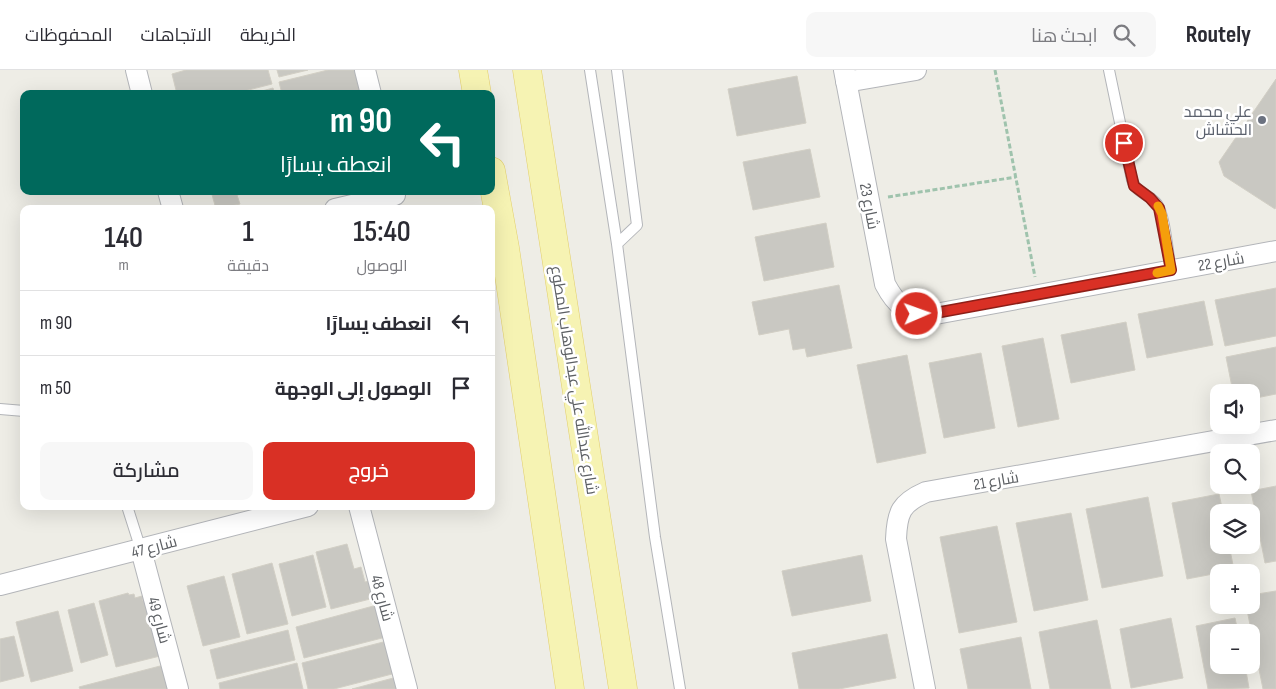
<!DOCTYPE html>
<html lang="ar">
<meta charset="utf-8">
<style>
body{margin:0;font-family:"Sofia Sans Condensed",Cairo,sans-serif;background:#f7f7f7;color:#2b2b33;direction:rtl;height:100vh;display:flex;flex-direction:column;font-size:19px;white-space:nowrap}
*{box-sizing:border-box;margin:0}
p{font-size:16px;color:#7c7c81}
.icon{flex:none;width:28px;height:28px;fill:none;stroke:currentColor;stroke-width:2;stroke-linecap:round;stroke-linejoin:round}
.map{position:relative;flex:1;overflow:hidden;direction:ltr}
.sheet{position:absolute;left:20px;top:135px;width:475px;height:305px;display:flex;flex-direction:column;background:#fff;border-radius:10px;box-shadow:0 5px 20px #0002;direction:rtl}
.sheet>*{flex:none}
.banner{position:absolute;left:20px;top:20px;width:475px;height:105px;border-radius:10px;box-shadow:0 5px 20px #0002;direction:rtl;background:#00695c;color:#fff;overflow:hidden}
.fabs{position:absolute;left:1210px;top:314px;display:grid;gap:10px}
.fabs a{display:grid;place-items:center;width:50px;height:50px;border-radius:10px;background:#fff;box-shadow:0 5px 20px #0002;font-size:25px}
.pin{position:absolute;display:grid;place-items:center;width:42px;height:42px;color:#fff;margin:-21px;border:2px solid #fff;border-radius:50%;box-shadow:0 1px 5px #0007}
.me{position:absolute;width:55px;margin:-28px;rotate:88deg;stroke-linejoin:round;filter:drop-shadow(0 0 4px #0008)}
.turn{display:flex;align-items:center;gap:18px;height:105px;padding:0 20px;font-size:22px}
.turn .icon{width:65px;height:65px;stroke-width:2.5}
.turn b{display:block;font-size:35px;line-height:42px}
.eta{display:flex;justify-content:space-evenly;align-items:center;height:85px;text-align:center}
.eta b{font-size:30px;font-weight:600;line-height:35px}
.button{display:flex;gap:10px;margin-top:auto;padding:10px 20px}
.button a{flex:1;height:58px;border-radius:10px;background:#d93025;color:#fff;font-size:20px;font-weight:600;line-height:58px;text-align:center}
.button a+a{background:#f7f7f7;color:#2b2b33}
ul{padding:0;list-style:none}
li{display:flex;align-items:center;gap:15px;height:65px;padding:0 20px;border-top:1px solid #e1e1e2}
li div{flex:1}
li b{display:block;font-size:19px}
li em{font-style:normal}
header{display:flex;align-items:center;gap:30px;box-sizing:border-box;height:70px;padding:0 25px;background:#fff;border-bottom:1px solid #e1e1e2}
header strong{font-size:24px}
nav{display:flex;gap:28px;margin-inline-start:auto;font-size:18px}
.search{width:350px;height:45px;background:#f7f7f7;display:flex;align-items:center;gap:12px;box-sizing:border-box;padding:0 18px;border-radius:10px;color:#7c7c81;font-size:19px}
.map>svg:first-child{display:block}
.building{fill:#c9c8c2;stroke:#d2cfc5}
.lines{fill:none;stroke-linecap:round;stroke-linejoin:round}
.service-casing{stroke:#b3b5b9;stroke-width:12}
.minor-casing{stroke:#b3b5b9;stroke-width:22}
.primary-casing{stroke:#e2ce6b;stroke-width:29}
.path{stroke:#9fc3ad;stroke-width:3;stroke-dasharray:5 2.5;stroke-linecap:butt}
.service{stroke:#fff;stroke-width:10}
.minor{stroke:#fff;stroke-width:20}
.primary{stroke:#f6f3b3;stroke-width:28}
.route-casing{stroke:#8d1f18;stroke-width:12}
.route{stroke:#d93025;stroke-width:9}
.slow{stroke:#f59e0b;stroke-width:9}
.worship-dot{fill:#6b7280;stroke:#fff;stroke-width:2}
.labels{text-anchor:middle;stroke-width:5;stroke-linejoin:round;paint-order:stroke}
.worship-label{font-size:16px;fill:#5b616d;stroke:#fff;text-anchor:end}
.street-label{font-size:16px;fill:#5d6064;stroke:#fff}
</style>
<header>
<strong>Routely</strong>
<div class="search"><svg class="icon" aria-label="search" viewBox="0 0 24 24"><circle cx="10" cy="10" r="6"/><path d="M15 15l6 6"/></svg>ابحث هنا</div>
<nav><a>الخريطة</a><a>الاتجاهات</a><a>المحفوظات</a></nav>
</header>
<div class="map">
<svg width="1276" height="619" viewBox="0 0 1276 619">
<rect width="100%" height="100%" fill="#eeede6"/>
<path class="building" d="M186,0h82l4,14 -39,10h-56l-5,-20z
M277,0h31l-29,7z
M328,0h31l4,24h-81l-3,-12z
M797,6l9,47 -69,13 -9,-47z
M1276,9v128l-1,2 -51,-33 -5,-14z
M273,18l2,6h-24z
M810,79l10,48 -67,13 -10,-48z
M211,121h34v2l-8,2 3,9 -24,5z
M826,153l8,44 -70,14 -9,-44z
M839,215l13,63 -45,9 -2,-9 -12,2 -4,-21 -30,6 -7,-33z
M1276,218v48l-51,10 -10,-46z
M1204,231l9,44 -66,13 -9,-44z
M1126,252l9,48 -64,13 -10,-48z
M1043,268l16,81 -41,8 -16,-81z
M1276,277v47l-25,5v-7h-18l-7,-35z
M981,283l14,75 -51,10 -15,-75z
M907,285l19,98 -49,10 -20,-98z
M1276,416v75l-11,2 -14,-72z
M1219,424l4,18h-4v33h10l5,25 -47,9 -15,-76z
M1148,427l15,79 -61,12 -16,-79z
M1071,443l17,87 -54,11 -18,-88z
M997,456l20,96 -58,11 -19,-96z
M347,474l7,25 7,-2 4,15 5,-1 4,17 -43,11 -15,-57z
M313,485l13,52 -34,9 -13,-52z
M862,485l9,46 -79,15 -10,-45z
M272,493l16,61 -41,10 -15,-60z
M224,506l16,61 -37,9 -16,-60z
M1276,521v98h-13l-17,-84h5v-10z
M128,523l1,2 5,-1 1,4 7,-2 1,5 2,-1 15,56 -44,11 -17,-66z
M94,533l14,52 -27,8 -13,-53z
M377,535l9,32 -82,21 -8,-31z
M58,541l15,60 -42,11 -15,-60z
M1171,548l12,60 -52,10 -11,-59z
M1235,548l3,14h-19v33h26l4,23 -41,1 -12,-63z
M1097,550l14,69h-61l-11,-57z
M288,560l7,30 -78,19 -7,-29z
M887,564l9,44 -57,11h-40l-7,-36z
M14,566l10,40 -24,6v-43z
M1021,567l10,52h-63l-8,-40z
M387,571l9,32 -62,16h-26l-6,-26z
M297,593l6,26h-83l-1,-6z
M164,595l6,24h-90l-1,-2z
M397,607l3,12h-48z"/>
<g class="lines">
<defs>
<path id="service" d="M590,0l27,174
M617,0l20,155 -20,19 38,293 25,152
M1109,0l23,110c4,13 17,14 25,24 8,11 11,52 14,66
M0,339l24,2
M127,436l14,44"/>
<path id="minor" d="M136,0l6,24
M365,0l6,24
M844,0l41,214c11,21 21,29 45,31l346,-64
M846,12l70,-12
M168,121l5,18
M335,139l60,-14
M359,436l48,183
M141,480l37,139
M0,515l308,-79
M925,619l-29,-150c1,-27 5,-36 30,-47l350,-62"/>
<path id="primary" d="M473,0l4,24
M527,0l96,619
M491,101l14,77 65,441"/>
</defs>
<use href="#service" class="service-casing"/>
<use href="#minor" class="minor-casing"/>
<use href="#primary" class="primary-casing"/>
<path class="path" d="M995,0l40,207
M888,127l128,-20"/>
<use href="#service" class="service"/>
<use href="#minor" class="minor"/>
<use href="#primary" class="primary"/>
</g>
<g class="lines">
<defs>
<path id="route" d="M917,244h13l241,-44 -12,-62 -9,-10 -16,-12 -10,-43"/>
</defs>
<use href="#route" class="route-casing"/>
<use href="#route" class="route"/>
<path class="slow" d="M1157,203l14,-3 -9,-56 -4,-8"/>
</g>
<circle class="worship-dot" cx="1262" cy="50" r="5"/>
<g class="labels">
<g class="worship-label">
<text x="1252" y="47">علي محمد<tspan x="1252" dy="18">الحشاش</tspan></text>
</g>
<g class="street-label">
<text transform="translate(870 136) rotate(79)" y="6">شارع 23</text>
<text transform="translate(1221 191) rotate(-10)" y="6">شارع 22</text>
<text transform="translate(575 310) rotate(81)" y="6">شارع عبدالله علي عبدالوهاب المطوع</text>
<text transform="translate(996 410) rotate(-10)" y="6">شارع 21</text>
<text transform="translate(154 476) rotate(-15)" y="6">شارع 47</text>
<text transform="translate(383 528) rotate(75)" y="6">شارع 48</text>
<text transform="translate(160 550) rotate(75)" y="6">شارع 49</text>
</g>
</g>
</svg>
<div class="fabs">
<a><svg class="icon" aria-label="sound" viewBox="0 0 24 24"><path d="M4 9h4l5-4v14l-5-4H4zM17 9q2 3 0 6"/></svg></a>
<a><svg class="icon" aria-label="search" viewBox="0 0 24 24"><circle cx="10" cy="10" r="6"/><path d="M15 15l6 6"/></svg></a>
<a><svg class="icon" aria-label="layers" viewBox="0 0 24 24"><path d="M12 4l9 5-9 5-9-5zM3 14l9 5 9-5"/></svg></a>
<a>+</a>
<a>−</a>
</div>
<div class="pin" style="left:1124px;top:73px;background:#d93025"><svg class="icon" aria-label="arrive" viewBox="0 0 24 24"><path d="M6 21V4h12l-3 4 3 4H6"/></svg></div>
<svg class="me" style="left:917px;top:244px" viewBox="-20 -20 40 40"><circle r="17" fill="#d93025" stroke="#fff" stroke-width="3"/><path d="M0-11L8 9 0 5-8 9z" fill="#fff"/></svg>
<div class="banner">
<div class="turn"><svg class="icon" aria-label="left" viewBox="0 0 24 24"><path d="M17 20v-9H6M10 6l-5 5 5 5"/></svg><div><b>90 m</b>انعطف يسارًا</div></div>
</div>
<section class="sheet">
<div class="eta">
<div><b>15:40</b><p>الوصول</p></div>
<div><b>1</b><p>دقيقة</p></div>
<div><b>140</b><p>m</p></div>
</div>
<ul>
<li><svg class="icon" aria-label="left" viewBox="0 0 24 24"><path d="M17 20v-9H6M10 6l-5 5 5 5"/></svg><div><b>انعطف يسارًا</b></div><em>90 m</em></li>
<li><svg class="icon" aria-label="arrive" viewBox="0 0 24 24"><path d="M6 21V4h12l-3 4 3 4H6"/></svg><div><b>الوصول إلى الوجهة</b></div><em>50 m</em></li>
</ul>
<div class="button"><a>خروج</a><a>مشاركة</a></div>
</section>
</div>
